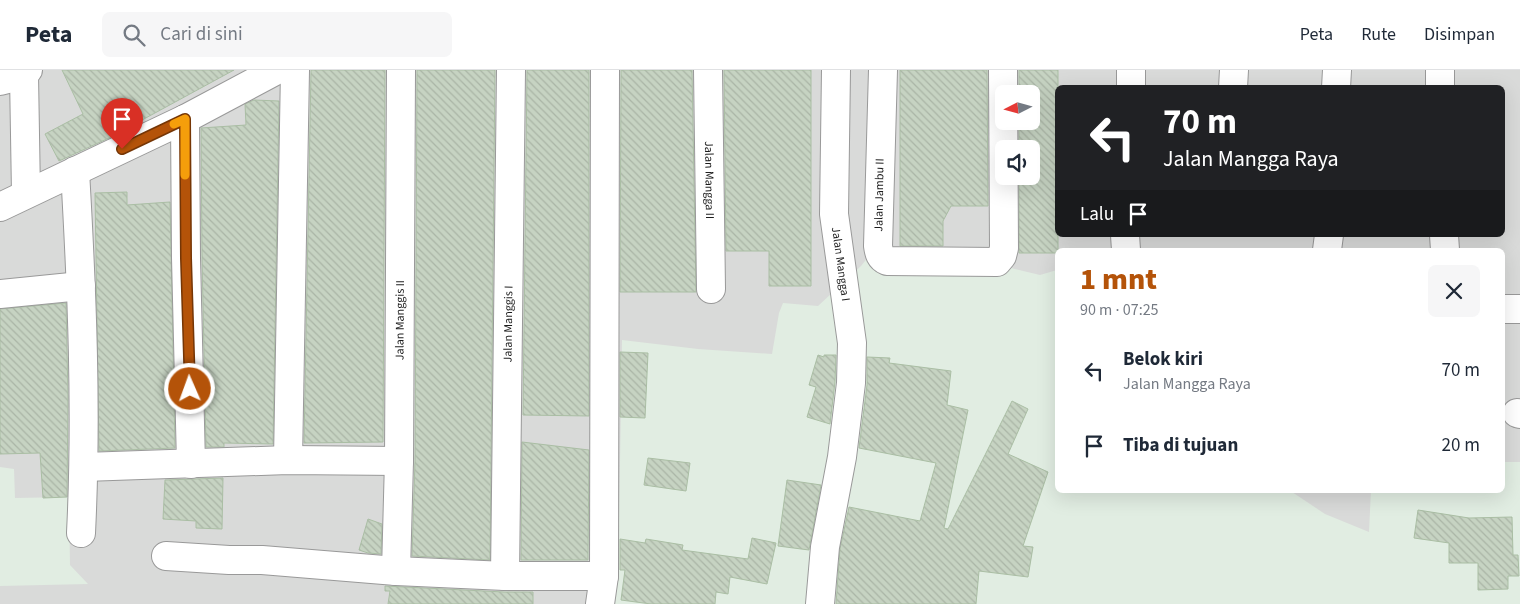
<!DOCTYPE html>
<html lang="id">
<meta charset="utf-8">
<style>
body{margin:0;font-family:"Source Sans 3",sans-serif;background:#f6f6f7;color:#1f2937;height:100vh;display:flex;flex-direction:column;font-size:19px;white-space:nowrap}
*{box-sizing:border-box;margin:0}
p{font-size:16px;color:#747a83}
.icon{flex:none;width:28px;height:28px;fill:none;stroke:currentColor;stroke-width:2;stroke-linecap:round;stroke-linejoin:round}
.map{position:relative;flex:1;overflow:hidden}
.panel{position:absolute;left:1055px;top:178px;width:450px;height:245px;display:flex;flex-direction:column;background:#fff;border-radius:8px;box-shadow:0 5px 20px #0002}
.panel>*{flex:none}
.top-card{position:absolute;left:1055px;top:15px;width:450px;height:152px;border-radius:8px;box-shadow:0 5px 20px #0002;background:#202124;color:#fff;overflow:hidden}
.needle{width:32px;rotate:264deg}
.buttons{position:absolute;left:995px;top:15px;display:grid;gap:10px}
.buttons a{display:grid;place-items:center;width:45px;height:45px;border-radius:8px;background:#fff;box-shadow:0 5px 20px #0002;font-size:25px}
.pin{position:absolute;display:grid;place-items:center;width:42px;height:42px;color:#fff;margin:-51px -21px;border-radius:50% 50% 50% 0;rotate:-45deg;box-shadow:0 0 5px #0007}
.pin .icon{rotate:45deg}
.me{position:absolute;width:55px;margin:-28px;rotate:358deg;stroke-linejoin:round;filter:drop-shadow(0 0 4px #0008)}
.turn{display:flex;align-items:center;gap:18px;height:105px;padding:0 25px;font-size:22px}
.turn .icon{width:65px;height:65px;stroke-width:2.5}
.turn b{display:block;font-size:35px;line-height:42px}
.then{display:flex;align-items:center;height:48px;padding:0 25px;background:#0003;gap:10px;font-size:19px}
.round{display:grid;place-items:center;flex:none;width:52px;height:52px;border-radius:8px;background:#f6f6f7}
.head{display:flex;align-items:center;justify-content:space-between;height:85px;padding:0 25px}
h1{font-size:30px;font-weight:800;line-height:38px;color:#b45309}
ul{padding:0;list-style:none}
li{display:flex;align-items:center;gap:15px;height:75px;padding:0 25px}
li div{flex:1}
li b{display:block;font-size:19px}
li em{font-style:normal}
header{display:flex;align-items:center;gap:30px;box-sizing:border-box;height:70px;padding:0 25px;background:#fff;border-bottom:1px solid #e0e1e3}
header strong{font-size:24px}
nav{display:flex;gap:28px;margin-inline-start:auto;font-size:18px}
.search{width:350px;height:45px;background:#f6f6f7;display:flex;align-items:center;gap:12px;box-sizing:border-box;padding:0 18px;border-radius:8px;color:#747a83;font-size:19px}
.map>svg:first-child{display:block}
.residential{fill:#d9dad9;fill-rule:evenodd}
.building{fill:url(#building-back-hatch);stroke:#aabea4}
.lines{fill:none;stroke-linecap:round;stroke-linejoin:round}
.street-casing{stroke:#999;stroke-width:30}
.street{stroke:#fff;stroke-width:28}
.route-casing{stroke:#753606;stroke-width:12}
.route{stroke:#b45309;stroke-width:9}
.slow{stroke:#f59e0b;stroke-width:9}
.labels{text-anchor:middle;stroke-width:4;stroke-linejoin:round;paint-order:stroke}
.street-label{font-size:12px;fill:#1c1c1c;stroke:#fff}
</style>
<header>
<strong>Peta</strong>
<div class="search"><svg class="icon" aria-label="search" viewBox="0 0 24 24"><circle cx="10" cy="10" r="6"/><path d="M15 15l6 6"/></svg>Cari di sini</div>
<nav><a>Peta</a><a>Rute</a><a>Disimpan</a></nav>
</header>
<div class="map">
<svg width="1520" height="534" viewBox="0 0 1520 534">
<defs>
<pattern id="building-back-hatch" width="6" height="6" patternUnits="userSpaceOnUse" patternTransform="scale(1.25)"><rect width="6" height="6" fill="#c6d3c2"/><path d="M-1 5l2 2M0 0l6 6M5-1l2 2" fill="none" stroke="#aab5a6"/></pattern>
</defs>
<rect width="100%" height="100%" fill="#e1ede2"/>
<path class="residential" d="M0,0h1520v392h-17l-1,-212h-444l-1,20 -17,5 -37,-9 -134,-10 -8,10 -43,40 -35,-3 -4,10 -7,41 -74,-5 -76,-9 -3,184 -12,80h-607v-18l88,-2 -18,-19 -1,-68 -54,1 -1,-29 -14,-2zM1058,18h444v147h-444zM1004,24h27v27h-27zM1004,79h27v27h-27z
M1289,420h82l-2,42 -44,-18z"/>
<path class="building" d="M62,0h172l-114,62h2l-63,29 -14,-27 38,-20z
M311,0h74l-2,372 -79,1z
M417,0h78l-5,490 -78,-4 3,-95z
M527,0h62v346l-66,-1z
M621,0h71l4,222h-76z
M724,0h87v216h-42v-35h-43z
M900,0h87l1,136h-37l-8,15v25h-43z
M1019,0h39v183h-39v-77h12v-27h-12v-28h12v-27h-12z
M254,30l25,1 -6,343 -49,-1v4h-18l-4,-189 -1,-130 45,-3 -1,-21z
M127,122v13l43,-3 5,246 -76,3 -4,-258z
M66,233l2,94 -1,100 -24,1 -3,-45 -40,1v-145z
M620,282l28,1 -3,65 -25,-1z
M818,285l6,2v-2h12l-1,27 -5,42 -23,-7 9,-30 -7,-2z
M867,287l23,1 -1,5 62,8 -4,34 21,5 -24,118 4,1 64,-128 16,8 -20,45 40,18 -25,74 10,1 -5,30 -49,-6 -3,33h-140l4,-55 9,-42 71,14 16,-58 -77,-15 8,-63z
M522,372l67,8 -1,110h-67z
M648,388l42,5 -4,28 -42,-6z
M223,408l-1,51 -26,-1v-7l-33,-2 2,-39z
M787,410l34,5 -12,65 -31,-4z
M1418,440l51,8 43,-1 1,38h5l1,21h-11v13l-30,1v-27h-29v-20l-35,-5z
M368,449l14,5 -1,30 -13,-1 -9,-3z
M752,468l24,5 -9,41 -37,-7 -2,17 -12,-2 -1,12h-64l-30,-4 4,-30h-5v-31l25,4 1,-4 37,6 -1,5 66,9z
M385,516l119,6h29v12h-145l2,-13h-5z"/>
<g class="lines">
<defs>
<g id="street">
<path id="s1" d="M708,0l3,219"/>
<path d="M883,0l-5,176c1,7 2,12 9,15l110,1 5,-6 2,-8 -1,-178"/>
<path d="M1440,0v18"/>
<path d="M0,11l24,-6"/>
<path d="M1131,18v-18"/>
<path d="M1233,18l1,-18"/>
<path d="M1336,18l1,-18"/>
<path d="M185,49l1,139 5,206"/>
<path d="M75,101c7,121 12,241 6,362"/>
<path d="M26,124l-2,-119 4,-5"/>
<path d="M0,137l185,-88 92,-49"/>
<path d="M1125,165l1,15"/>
<path d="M1444,165l1,15"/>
<path d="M1327,180l2,-15"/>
<path d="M0,224l81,-8"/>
<path d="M1502,239h18"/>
<path d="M1517,343l3,1"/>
<path d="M288,390l7,-390"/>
<path d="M84,397l204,-7 111,1"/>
<path d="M166,486l63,4h33l134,11 109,5h99"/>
<path id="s2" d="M396,501l3,-110 2,-391"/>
<path id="s3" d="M505,506l6,-506"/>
<path d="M600,534l4,-28 1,-506"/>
<path d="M820,534l5,-57 17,-90 9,-74 1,-40 -18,-129 2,-144"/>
</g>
</defs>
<use href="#street" class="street-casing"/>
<use href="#street" class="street"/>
</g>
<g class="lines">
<defs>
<path id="route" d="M122,79l63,-30 1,139 4,131"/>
</defs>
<use href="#route" class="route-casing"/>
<use href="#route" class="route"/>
<path class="slow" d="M174,54l11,-5v56"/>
</g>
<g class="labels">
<g class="street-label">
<text dy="4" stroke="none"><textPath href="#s1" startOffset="110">Jalan Mangga II</textPath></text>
<text transform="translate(879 125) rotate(-89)" y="4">Jalan Jambu II</text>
<text transform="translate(841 194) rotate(82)" y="4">Jalan Mangga I</text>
<text dy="4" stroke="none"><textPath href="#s2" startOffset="251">Jalan Manggis II</textPath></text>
<text dy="4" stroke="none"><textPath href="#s3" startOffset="252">Jalan Manggis I</textPath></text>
</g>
</g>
</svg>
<div class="buttons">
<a><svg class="needle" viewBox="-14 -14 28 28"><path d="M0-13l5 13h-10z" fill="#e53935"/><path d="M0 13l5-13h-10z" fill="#747a83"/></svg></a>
<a><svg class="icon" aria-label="sound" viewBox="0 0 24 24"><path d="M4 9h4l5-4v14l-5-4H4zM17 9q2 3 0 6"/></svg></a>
</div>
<div class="pin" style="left:122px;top:79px;background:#d93025"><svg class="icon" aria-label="arrive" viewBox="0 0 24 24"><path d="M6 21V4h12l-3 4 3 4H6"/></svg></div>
<svg class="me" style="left:190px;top:319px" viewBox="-20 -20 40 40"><circle r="17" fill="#b45309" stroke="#fff" stroke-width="3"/><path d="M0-11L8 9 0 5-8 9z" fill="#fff"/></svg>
<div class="top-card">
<div class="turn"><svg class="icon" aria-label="left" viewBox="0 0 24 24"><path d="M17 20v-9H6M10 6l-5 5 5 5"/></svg><div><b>70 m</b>Jalan Mangga Raya</div></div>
<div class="then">Lalu<svg class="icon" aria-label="arrive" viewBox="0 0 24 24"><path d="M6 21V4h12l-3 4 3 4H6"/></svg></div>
</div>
<section class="panel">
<div class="head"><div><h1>1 mnt</h1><p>90 m · 07:25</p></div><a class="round"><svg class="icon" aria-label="close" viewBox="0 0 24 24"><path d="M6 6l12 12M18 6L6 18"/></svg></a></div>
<ul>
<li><svg class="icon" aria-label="left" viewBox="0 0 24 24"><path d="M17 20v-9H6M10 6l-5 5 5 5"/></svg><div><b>Belok kiri</b><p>Jalan Mangga Raya</p></div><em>70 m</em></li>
<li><svg class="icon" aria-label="arrive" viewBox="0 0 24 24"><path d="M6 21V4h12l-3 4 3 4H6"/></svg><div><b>Tiba di tujuan</b></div><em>20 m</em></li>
</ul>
</section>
</div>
